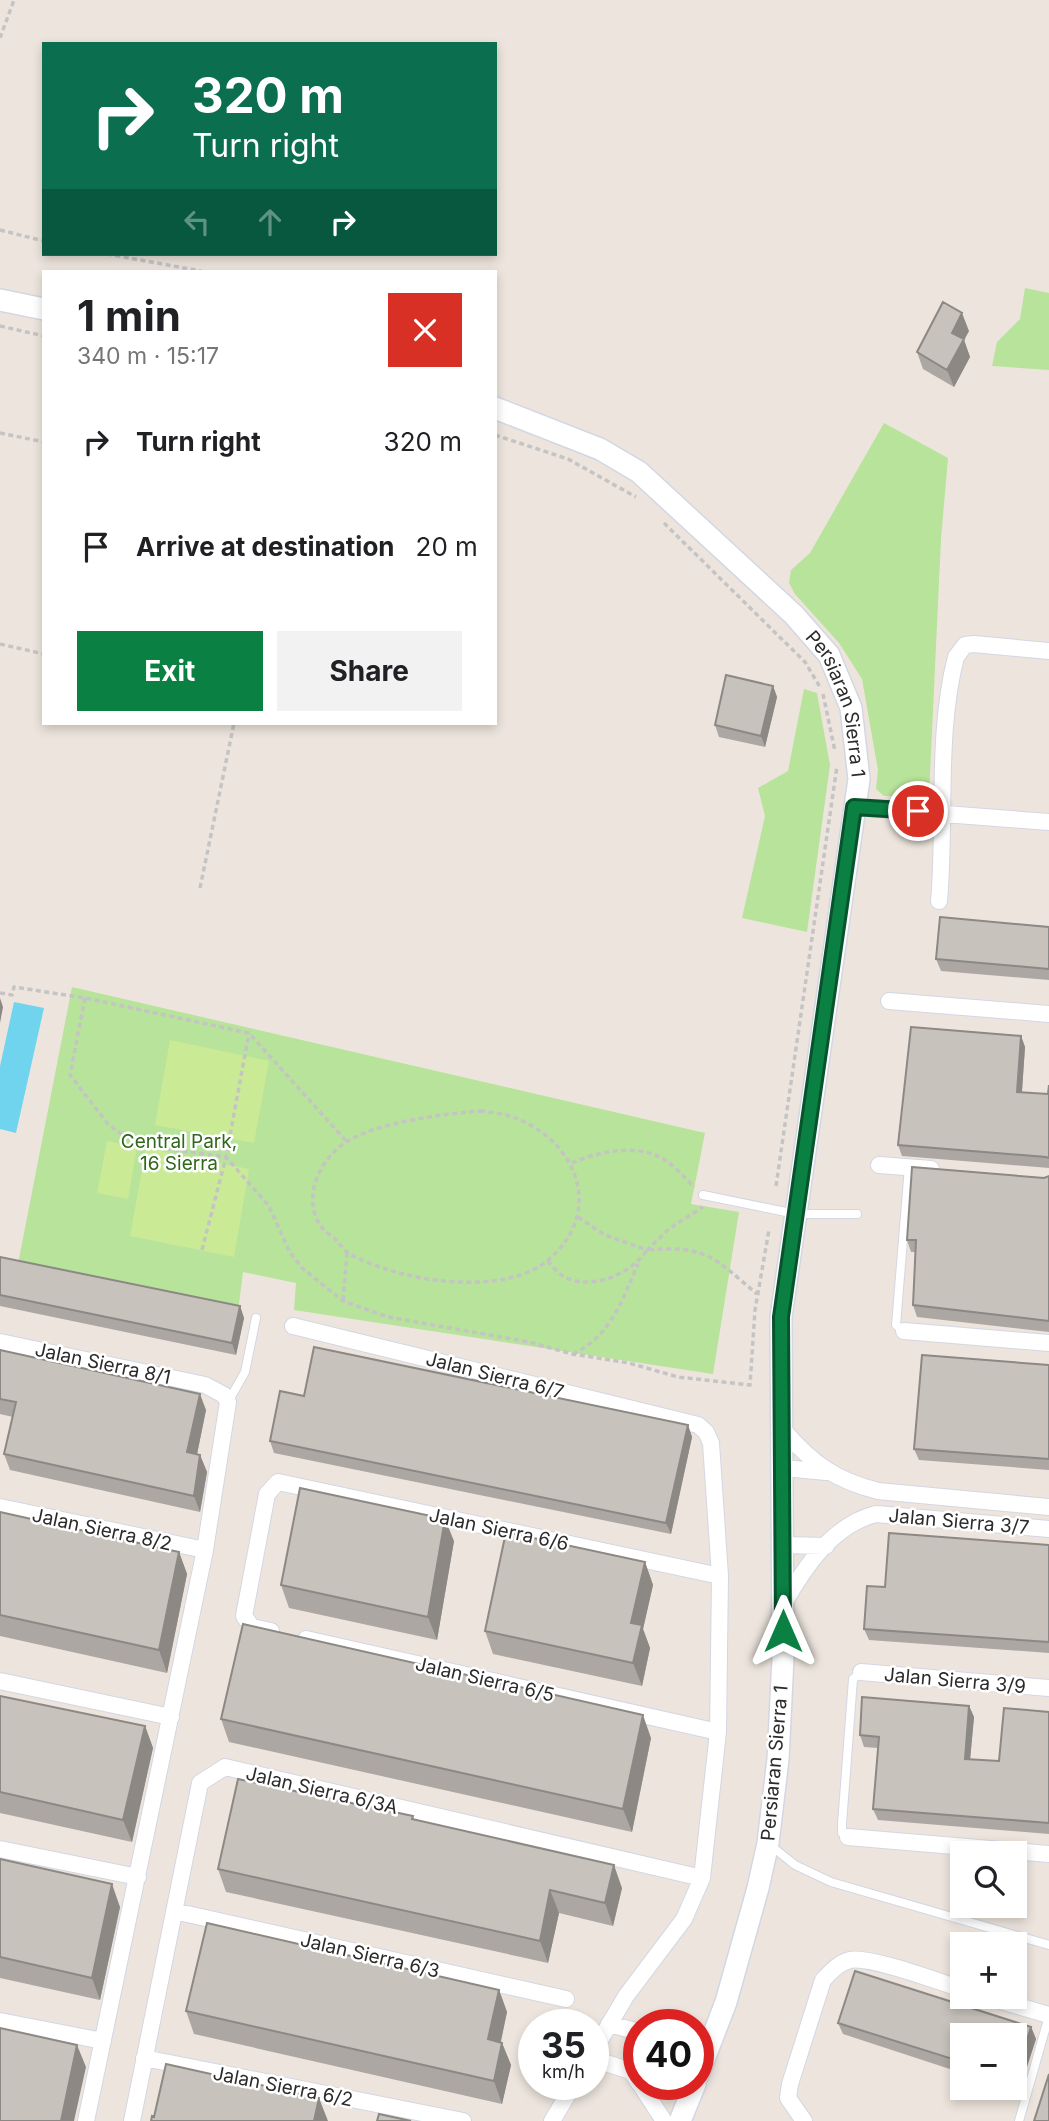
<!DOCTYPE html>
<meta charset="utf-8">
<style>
body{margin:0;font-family:Inter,sans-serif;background:#f2f2f2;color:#202124;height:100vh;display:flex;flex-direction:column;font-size:26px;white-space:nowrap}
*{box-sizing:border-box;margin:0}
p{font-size:23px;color:#757577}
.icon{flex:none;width:38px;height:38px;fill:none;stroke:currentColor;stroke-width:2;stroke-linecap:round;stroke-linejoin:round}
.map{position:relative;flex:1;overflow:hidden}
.side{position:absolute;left:42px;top:270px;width:455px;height:455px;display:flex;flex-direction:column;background:#fff;border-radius:0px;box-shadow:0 4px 10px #0003}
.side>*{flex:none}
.banner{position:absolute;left:42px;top:42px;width:455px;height:214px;border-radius:0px;box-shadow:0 4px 10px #0003;background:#0b6e4f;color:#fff;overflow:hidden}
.buttons{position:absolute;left:950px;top:1841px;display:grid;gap:14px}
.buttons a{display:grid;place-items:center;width:77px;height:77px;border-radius:0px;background:#fff;box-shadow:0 4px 10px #0003;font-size:35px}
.speed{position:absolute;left:518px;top:2009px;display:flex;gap:14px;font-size:35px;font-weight:700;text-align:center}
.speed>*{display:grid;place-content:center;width:91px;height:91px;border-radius:50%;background:#fff;box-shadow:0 4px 10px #0003;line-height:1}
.speed small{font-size:18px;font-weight:400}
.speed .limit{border:10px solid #d22;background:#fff;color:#111}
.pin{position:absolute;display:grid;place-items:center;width:60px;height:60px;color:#fff;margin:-30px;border:4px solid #fff;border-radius:50%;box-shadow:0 2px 7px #0007}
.me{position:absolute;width:77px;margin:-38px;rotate:0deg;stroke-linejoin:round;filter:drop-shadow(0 0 5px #0008)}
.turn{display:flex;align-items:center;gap:24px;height:147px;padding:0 35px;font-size:32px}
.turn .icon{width:91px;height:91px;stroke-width:2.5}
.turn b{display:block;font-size:49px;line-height:60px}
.lanes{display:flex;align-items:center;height:66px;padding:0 35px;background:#0003;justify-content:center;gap:35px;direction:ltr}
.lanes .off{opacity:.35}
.round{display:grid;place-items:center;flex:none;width:74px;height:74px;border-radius:0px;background:#f2f2f2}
.overview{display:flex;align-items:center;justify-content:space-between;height:119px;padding:0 35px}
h1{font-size:42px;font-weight:700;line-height:52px}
.primary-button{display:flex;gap:14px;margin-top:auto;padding:14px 35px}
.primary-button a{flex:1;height:80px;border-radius:0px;background:#0b8043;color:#fff;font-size:28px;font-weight:700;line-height:80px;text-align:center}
.primary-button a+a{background:#f2f2f2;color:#202124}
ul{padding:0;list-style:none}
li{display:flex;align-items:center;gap:21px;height:105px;padding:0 35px}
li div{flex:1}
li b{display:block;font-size:26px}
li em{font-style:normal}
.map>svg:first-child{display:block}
.green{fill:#b7e39a}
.pitch{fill:#cbea96}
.water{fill:#71d4ee}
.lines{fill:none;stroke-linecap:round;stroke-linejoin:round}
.lane-casing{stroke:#d2d7e3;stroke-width:10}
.street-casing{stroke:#d2d7e3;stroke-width:18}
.secondary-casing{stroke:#d2d7e3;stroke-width:24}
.path{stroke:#c4c4c4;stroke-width:3.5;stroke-dasharray:5 3.5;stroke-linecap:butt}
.lane{stroke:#fff;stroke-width:8}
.street{stroke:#fff;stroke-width:16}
.secondary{stroke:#fff;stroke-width:21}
.wall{fill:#aca7a2}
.shaded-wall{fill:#8c8884}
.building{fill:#c8c2bc;stroke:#8c8884;stroke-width:2}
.route-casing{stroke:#07532c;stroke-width:18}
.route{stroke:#0b8043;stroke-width:12}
.labels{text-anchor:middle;stroke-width:5;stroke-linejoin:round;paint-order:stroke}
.street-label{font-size:19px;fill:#2b2b2b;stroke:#fff}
.park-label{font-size:19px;fill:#30681b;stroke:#fff}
</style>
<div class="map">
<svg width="1049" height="2121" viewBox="0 0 1049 2121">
<rect width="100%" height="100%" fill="#ede5dd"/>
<path class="green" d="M1025,288l24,5v77l-57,-4 5,-24 23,-23z
M884,423l64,35 -7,81 -12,257h-45l-8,-7 2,-19 -16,-91 -23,-36 -44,-49 -6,-11 2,-13 19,-17z
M804,689l13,4 13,72 -23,167 -65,-14 23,-102 -7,-28 30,-17z
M72,987l633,146 -14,71 48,8 -26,162 -419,-64 2,-27 -53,-11 -5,40 -221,-43z"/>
<path class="pitch" d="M170,1040l99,21 -15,82 -99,-18z
M107,1141l30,6 -9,52 -31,-6z
M146,1148l103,21 -15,88 -104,-21z"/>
<path class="water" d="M14,1002l30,6 -28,125 -16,-4v-63z"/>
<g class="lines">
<defs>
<path id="lane" d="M703,1195l93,19h61
M904,1331l-8,-6 13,-158
M228,1402l17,-30 11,-54
M848,1837l-6,-4v-9l11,-145 8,-7
M770,1845l25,20 36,17 218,63
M1019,2121l30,-105"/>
<path id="street" d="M854,807l195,15
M939,901c7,-78 -3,-168 17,-244l9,-12 9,-1 75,7
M889,1001l160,13
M879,1165l52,4
M293,1326l405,99 8,7 5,11 9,133 -2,156 -16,146 -18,41 -58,77 -33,56
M904,1331l145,12
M0,1342l205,43 19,10 4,7 -23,148 -119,571
M784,1431c29,33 51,49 94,60l171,16
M784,1468l42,4
M0,1507l205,43
M784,1545l42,1
M783,1605c21,-37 49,-80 93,-91l173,15
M271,1631l-19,-4 -8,-11 23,-122 11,-12 442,94
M306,1639l412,93
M861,1672l188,16
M0,1681l171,36
M848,1837l201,17
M0,1849l138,28
M174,1911l392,88
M987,1997l62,18
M0,2021l103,20
M609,2024l30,8
M144,2058l319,63
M593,2059l38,12 8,12
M640,2084l24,37
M132,2121l68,-338 25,-16 477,111
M552,2121l22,-37
M804,2121l-16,-23 2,-14 33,-104c8,-8 15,-17 27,-20 21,-4 89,22 112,29"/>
<g id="secondary">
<path d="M0,300l44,9"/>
<path id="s1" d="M495,408l105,41 39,23 155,143 35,40 22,53 8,71 -78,538 2,341 -5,101 -10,84 -10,45 -32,114 -28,73"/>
<path d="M680,2121l15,-37"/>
</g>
</defs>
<use href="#lane" class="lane-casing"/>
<use href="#street" class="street-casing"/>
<use href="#secondary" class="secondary-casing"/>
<path class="path" d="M0,38l14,-38
M0,230l44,11
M107,254l94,17
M0,326l44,10
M0,433l44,9
M495,435l73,24 68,38
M664,523l141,139 15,25
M0,644l44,10
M823,694l12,57
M200,888l34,-165
M0,993l12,2 2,-8 71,11 164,35 98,109
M85,998l-15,77 38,49 17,13 44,12 57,8 43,49 20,45 13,17 41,33 45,16 141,25 43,12 57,9 49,14 72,8 5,-75 14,-80
M480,1111c8,1 18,2 26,4 68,19 102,95 42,145 -37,32 -116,24 -159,10 -13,-4 -27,-9 -39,-16 -6,-3 -10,-10 -15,-15 -5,-4 -12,-9 -15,-14 -18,-29 0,-66 26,-83 32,-20 97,-28 134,-31z
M572,1163c25,-11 61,-19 88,-6 12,6 24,20 34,30
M776,1186l61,-420
M578,1217l27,18 42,15 23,-22 33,-21
M202,1250l24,-93 23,-124
M548,1261c4,5 10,12 16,16 28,14 67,-3 83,-27 60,-5 67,8 110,44
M343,1300l4,-47
M573,1354c38,-18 49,-54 65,-90"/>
<use href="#lane" class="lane"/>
<use href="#street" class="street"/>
<use href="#secondary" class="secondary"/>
</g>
<path class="wall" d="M969,331l-5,9 6,17 -16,30 -31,-18 -6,-17z
M773,686l4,11 -12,50 -46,-10 -4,-12z
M1049,927v53l-108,-9 -5,-12z
M1021,1036l4,11 -3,45 26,2 1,-9v83l-147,-12 -4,-11z
M1049,1176v156l-132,-15 -4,-12 2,-53h-4l-4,-12z
M0,1257l240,49 4,12 -8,37 -236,-49z
M0,1350l206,60 -9,44 3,1 7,17 -7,40 -190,-42 -6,-16 9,-37 -13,-3z
M1049,1365v105l-130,-10 -5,-11z
M304,1396l384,29 4,12 -21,97 -397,-81 -4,-12z
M0,1512l179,40 8,22 -20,99 -167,-37z
M454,1541l-17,99 -148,-32 -8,-23z
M1049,1545v108l-180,-13 -5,-11 21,-42z
M645,1562l8,23 -10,44 7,19 -8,38 -149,-32 -8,-23z
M0,1696l145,30 8,22 -21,94 -132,-29z
M969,1706l5,11 -4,43 29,1 50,-49v122l-171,-14 -5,-11 5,-61 -14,-1 -4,-12z
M221,1719l430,19 -19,94 -403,-90z
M413,1816l1,4 208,68 -9,38 -54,-13 -11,50 -322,-71 -8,-23z
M0,1859l120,48 -20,93 -100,-22z
M499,1990l8,22 -6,30 1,1 9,22 -9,39 -308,-70 -8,-23z
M838,2023l193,4 5,12 -17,52 -9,-3h5v-53h-53v38l-119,-39z"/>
<path class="shaded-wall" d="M962,313l7,18 -5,9 6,17 -16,30 -7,-17 5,-37z
M773,686l4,11 -12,50 -4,-11z
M0,998l3,9 -3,16z
M1021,1036l4,11 -4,57 -4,-12z
M240,1306l4,12 -8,37 -4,-12z
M200,1394l6,16 -12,59 -7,-17z
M688,1425l4,12 -21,97 -5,-11z
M200,1455l7,17 -7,40 -6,-16z
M445,1519l9,22 -17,99 -9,-23z
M179,1552l8,22 -20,99 -8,-23z
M645,1562l8,23 -10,44 7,19 -8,38 -9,-23 -2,-40z
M969,1706l5,11 -5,54 -4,-12z
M643,1715l8,23 -19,94 -9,-23z
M145,1726l8,22 -21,94 -9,-22z
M614,1865l8,23 -9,38 -8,-23z
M112,1884l8,23 -20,93 -8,-22z
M550,1890l9,23 -11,50 -8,-22z
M499,1990l8,22 -11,50 -8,-23z
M1031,2027l5,12 -17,52 -4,-12z
M502,2043l9,22 -9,39 -8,-23z
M77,2045l9,22 -12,54h-13z
M319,2098l9,23h-14z"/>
<path class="building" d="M943,302l19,11 -10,20 12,6 -17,31 -30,-18z
M726,675l47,11 -12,50 -46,-11z
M940,917l109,10v42l-113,-10z
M911,1027l110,9 -4,56 31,2 1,-9v73l-3,-1 -148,-12z
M912,1167l132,11 5,-2v145l-136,-16 3,-65h-9z
M0,1257l240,49 -8,37 -232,-48z
M314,1347l374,78 -22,98 -396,-82 10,-50 24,5z
M0,1350l200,44 -13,58 13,3 -6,41 -190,-42 12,-52 -16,-3z
M922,1355l127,10v94l-135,-10z
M300,1488l145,31 -17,98 -147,-32z
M0,1512l179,40 -20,98 -159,-35z
M506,1532l139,30 -14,61 11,2 -9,38 -148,-32z
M889,1533l160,12v97l-185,-13 3,-43 18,1z
M243,1624l400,91 -20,94 -402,-90z
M0,1696l145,30 -22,94 -123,-28z
M862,1697l107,9 -4,53 34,2 5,-53 45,4v111l-176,-14 6,-72 -19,-2z
M238,1779l175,37 -1,3 202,46 -9,38 -55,-13 -10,51 -322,-72z
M0,1859l112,25 -20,94 -92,-21z
M207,1923l292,67 -11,49 14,4 -8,38 -308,-70z
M855,1971l176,56 -16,52v-44h-53v27l-124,-39z
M0,2028l77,17 -16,76h-61z
M166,2064l153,34 -5,23h-163l1,-5 2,1z
M1049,2074v47h-15z
M379,2114l32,7h-34z"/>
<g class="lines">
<defs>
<path id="route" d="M783,1631l-2,-314 73,-510 64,4"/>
</defs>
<use href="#route" class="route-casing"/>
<use href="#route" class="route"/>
</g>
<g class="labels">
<g class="street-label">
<text dy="7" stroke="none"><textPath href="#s1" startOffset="471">Persiaran Sierra 1</textPath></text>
<text transform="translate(103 1363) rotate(12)" y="7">Jalan Sierra 8/1</text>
<text transform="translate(495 1375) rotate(14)" y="7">Jalan Sierra 6/7</text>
<text transform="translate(959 1521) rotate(5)" y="7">Jalan Sierra 3/7</text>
<text transform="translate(102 1529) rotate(12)" y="7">Jalan Sierra 8/2</text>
<text transform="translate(499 1529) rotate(12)" y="7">Jalan Sierra 6/6</text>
<text transform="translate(485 1679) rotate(13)" y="7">Jalan Sierra 6/5</text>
<text transform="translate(955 1680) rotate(5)" y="7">Jalan Sierra 3/9</text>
<text transform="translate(774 1763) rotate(-85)" y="7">Persiaran Sierra 1</text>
<text transform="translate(322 1790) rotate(13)" y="7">Jalan Sierra 6/3A</text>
<text transform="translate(370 1955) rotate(13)" y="7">Jalan Sierra 6/3</text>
<text transform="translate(283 2086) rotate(11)" y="7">Jalan Sierra 6/2</text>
</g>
<g class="park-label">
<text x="179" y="1148">Central Park,<tspan x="179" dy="22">16 Sierra</tspan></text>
</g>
</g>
</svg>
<div class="buttons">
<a><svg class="icon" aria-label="search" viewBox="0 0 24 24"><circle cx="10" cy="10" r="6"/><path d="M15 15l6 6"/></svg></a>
<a>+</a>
<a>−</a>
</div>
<div class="speed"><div>35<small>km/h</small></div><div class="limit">40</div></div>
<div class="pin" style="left:918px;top:811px;background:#d93025"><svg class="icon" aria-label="arrive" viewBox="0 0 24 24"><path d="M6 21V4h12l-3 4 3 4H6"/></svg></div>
<svg class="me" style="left:783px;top:1631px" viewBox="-20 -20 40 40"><path d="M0-17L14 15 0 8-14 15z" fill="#0b8043" stroke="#fff" stroke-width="4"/></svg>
<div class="banner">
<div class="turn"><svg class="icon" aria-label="right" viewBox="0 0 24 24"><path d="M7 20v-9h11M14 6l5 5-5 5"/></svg><div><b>320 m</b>Turn right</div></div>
<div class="lanes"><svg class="icon off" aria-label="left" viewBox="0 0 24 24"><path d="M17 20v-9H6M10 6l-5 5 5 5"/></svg><svg class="icon off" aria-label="ahead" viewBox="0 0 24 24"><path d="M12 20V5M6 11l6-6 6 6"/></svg><svg class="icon" aria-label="right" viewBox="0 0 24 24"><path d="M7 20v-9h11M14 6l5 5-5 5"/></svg></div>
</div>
<section class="side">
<div class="overview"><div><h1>1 min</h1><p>340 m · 15:17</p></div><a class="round" style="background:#d93025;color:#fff"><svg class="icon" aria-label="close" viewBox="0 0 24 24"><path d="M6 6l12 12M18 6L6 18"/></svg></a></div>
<ul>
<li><svg class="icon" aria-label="right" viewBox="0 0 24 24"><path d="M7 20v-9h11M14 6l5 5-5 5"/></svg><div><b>Turn right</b></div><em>320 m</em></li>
<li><svg class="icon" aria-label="arrive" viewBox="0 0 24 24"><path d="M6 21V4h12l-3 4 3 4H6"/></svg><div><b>Arrive at destination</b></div><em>20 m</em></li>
</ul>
<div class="primary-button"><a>Exit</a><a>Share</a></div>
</section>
</div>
